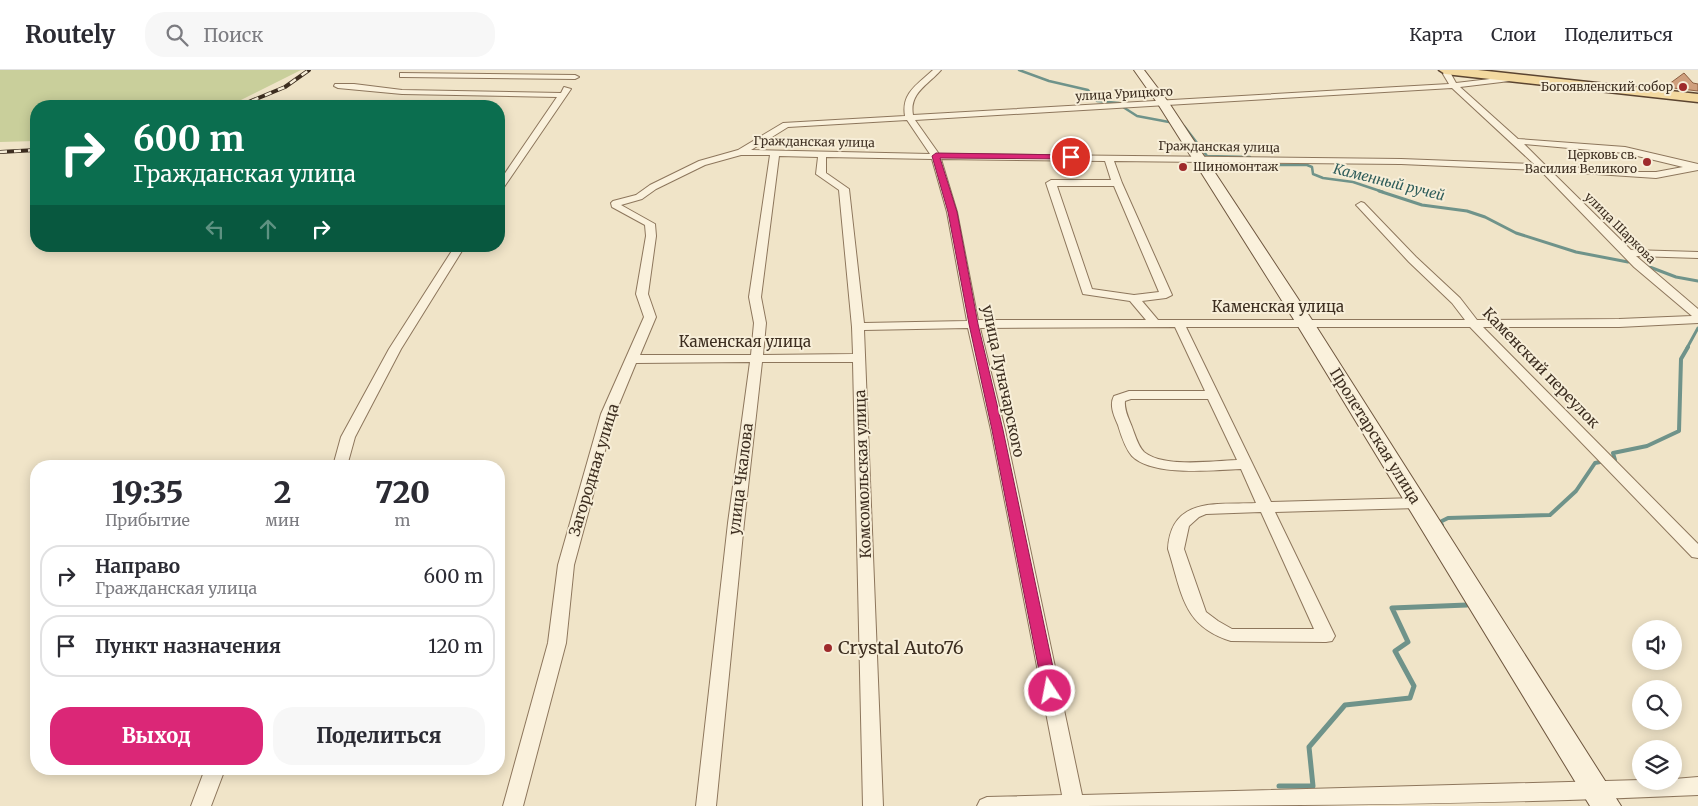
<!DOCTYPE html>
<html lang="ru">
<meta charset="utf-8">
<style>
body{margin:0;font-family:Merriweather,serif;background:#f7f7f7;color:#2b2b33;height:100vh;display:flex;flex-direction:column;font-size:19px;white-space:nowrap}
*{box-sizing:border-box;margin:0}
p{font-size:16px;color:#7c7c81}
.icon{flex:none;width:28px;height:28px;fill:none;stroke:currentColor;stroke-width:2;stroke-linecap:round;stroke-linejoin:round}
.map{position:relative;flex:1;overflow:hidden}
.side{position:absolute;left:30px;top:390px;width:475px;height:315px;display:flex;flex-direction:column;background:#fff;border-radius:20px;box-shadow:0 2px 12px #0003}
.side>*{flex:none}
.guide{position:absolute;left:30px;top:30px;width:475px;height:152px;border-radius:20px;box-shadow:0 2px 12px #0003;background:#0b6e4f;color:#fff;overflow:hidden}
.buttons{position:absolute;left:1632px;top:550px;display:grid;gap:10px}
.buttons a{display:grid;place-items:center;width:50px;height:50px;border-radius:50%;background:#fff;box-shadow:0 2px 12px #0003;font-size:25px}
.pin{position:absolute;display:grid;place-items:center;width:42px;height:42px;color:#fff;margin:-21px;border:2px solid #fff;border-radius:50%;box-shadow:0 1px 5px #0007}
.me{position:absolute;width:55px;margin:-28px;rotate:349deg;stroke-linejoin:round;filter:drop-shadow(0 0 4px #0008)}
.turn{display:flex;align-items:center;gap:18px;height:105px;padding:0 20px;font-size:22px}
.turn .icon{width:65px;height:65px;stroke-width:2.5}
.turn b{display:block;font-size:35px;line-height:42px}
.lanes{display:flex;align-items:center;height:48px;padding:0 20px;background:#0003;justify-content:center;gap:25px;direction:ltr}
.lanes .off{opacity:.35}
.eta{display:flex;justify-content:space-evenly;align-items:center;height:85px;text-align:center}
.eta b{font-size:30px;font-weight:800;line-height:35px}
.primary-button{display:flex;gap:10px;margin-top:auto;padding:10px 20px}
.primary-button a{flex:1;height:58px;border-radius:20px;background:#db2777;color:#fff;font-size:20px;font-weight:800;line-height:58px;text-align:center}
.primary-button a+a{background:#f7f7f7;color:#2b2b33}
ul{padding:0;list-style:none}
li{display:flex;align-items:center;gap:15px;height:62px;margin:0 10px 8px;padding:0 10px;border:2px solid #e1e1e2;border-radius:20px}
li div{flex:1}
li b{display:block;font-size:19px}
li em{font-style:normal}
header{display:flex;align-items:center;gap:30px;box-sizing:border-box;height:70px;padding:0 25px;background:#fff;border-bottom:1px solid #e1e1e2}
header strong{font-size:24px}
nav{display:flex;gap:28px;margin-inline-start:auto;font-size:18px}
.search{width:350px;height:45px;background:#f7f7f7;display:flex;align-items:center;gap:12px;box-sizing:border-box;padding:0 18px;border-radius:20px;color:#7c7c81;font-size:19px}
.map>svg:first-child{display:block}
.green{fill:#c9cf9b}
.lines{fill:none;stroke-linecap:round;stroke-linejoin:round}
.stream-far3{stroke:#6f938a;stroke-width:2.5}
.stream-far2{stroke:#6f938a;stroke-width:3}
.stream-far1{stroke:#6f938a;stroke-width:4}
.stream{stroke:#6f938a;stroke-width:5}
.building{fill:#cf9f7d;stroke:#8d5f41}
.minor-casing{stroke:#8d765c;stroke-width:2}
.secondary-casing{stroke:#6f573f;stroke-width:2}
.primary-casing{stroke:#5b4430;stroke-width:3}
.minor{fill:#faf1dc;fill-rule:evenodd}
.secondary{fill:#faf1dc;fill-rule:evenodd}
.primary{fill:#f3d9a0;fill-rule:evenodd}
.rail-casing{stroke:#3d2e20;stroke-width:4}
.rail{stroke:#f7eed8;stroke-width:2.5;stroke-dasharray:7;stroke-linecap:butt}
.route{fill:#db2777;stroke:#8e194d}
.poi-dot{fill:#9e2a2b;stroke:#f7eed8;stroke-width:2}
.labels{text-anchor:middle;stroke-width:4;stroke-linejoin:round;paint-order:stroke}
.far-poi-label{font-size:12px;fill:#3d2e20;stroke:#f7eed8;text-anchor:end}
.far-street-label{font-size:12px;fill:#3d2e20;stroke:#f7eed8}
.far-water-label{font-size:14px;font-style:italic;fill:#2f5d5a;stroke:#f7eed8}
.street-label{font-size:15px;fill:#3d2e20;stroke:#f7eed8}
.near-poi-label{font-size:18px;fill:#3d2e20;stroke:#f7eed8;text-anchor:start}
</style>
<header>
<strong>Routely</strong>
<div class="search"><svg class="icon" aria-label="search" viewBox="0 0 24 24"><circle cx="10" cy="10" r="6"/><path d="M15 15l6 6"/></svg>Поиск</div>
<nav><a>Карта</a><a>Слои</a><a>Поделиться</a></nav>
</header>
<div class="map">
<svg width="1698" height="736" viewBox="0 0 1698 736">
<rect width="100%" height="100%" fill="#f0e4c8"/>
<path class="green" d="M0,0h301l-68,34 -10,2h-187v35l-36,1z"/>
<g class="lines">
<path class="stream-far3" d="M1019,0l30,11 39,9 9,11 22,2
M1123,37l14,9 32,6
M1184,56l23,30 43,1
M1261,92l13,3h33l5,2 1,7 10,4 30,4 30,10"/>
<path class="stream-far2" d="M1379,121l43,14 45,6 18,6 31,16 60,19 52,10
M1647,196l29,11 22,4
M1687,278l11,-20"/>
<path class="stream-far1" d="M1615,390l-2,-7 34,-7 32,-15 2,-72 7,-12
M1442,455l-2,-3 8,-4 102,-3 26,-24 19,-28 5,-1"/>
<path class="stream" d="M1279,716h34l-4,-39 36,-42 65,-7 4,-12 -19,-35 13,-9 -16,-34 75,-3"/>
</g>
<path class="building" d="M1684,3l9,10 5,1v7l-33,-4z"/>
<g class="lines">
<defs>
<path id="minor" d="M933,0h8c-13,15 -32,23 -28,45l536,-31 -6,-10 3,-4h8l-3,4 5,9 59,-7h3v4l-58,7 58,52 107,8 73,17v6l-42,8 -105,-7 80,79 67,2v6l-62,-2 62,53v14l-79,4h-136l215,217v14l-6,-1 -222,-230h-284l85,175 146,-4 5,2 2,3 -2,3 -5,2 -142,4 60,124 -3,5 -6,1 -95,-1c-49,-15 -49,-49 -63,-92 3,-53 50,-44 88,-46l-15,-34c-28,1 -88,8 -109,-13 -7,-8 -11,-21 -14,-31 -4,-9 -9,-20 -4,-29l15,-5h76l-30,-64 -195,1 25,102 77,365 559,-15 33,1v-2l24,-2v18c-240,11 -481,11 -721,11l3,-6 7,-3 75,-2 -71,-365 -23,-102 -104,2 19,476h-20l-10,-444h-91l-18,161 -28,283h-20l32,-283 22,-161 -114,1 -21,51 -41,151 -8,78 -43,163h-20l45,-163 10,-78 43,-151 43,-97 -8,-23 10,-58 -1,-11 -33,-18 -1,-4 2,-2 23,-6 14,-10 49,-24 39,-11 45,-27 122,-7c-4,-23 13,-32 28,-46zM1452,18l82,76 -133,-5 -462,-5 -24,-34zM907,50l23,34 -179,-4 37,-23zM1524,74l101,9 58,14 -27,5h-17l-94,-7zM741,85h29l-21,142 5,26 -3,32h-111l16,-38 -8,-23 8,-58 -1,-12 -34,-19 21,-6 14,-10 49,-24zM779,86l39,1 -2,17 23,16 13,137 1,27 -90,1 3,-32 -5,-26zM826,87l106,2 15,53 20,109 -103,2 -15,-134 -23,-16zM941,89l164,2 6,19h-60l-5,3 37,111 47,7 16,19h-168l-21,-108zM1114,91l287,3 139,6 94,97 58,49 -73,3 -142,1 -17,-22 -44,-41 -52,-54 -3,-1 -5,3 2,2 51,55 43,41 13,17h-307l-16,-19 24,-3 6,-3 -50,-112zM1057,116h57l45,106 -25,3 -42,-6zM1131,329h77l29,61c-24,1 -74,8 -93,-8 -6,-6 -9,-17 -12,-25 -3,-8 -8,-17 -7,-26zM1261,442l53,117h-82l-14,-8 -12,-9 -22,-63 5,-23 10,-9 7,-3z
M400,3l175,2 4,2 -4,2 -172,-2h-3z
M335,14h19l48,6 159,3 3,-6 7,2 -69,101 -3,1v-9l58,-85 -155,-3 -64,-6 -4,-2z
M455,176h10l-64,103 -46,88 -8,29h-14l8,-29 48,-88z
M205,699h20l-14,37h-20z"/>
<path id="secondary" d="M1134,0h10l25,33 145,220 307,483h-31l-294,-483 -138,-219z"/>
<path id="primary" d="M1439,0h39l220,24v8l-253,-28z"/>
</defs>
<use href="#minor" class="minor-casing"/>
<use href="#secondary" class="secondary-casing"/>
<use href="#primary" class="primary-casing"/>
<use href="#minor" class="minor"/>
<use href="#secondary" class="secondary"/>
<use href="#primary" class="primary"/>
<defs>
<path id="rail" d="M239,36l46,-19 24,-17
M0,82l36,-2"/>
</defs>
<use href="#rail" class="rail-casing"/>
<use href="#rail" class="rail"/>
</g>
<path class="route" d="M936,83l135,2 3,2 -3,2 -131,-1 17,54 21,112 25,106 55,261 -2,5 -6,1 -5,-1 -2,-5 -51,-261 -23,-106 -21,-112 -16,-56z"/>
<g class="poi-dot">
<circle cx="1683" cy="17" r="5"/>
<circle cx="1647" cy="92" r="5"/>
<circle cx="1183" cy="97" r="5"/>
<circle cx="828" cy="578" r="5"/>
</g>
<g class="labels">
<g class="far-poi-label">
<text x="1673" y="21">Богоявленский собор</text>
<text x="1637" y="89">Церковь св.<tspan x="1637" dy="14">Василия Великого</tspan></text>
<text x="1193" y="101" text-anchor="start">Шиномонтаж</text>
</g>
<g class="far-street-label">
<text transform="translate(1124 24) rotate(-3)" y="4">улица Урицкого</text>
<text transform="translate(814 72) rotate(1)" y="4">Гражданская улица</text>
<text transform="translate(1219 77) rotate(1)" y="4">Гражданская улица</text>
<text transform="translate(1620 158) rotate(45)" y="4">улица Шаркова</text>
</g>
<g class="far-water-label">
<text transform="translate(1389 112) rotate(14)" y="5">Каменный ручей</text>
</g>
<g class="street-label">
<text x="1278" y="242">Каменская улица</text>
<text x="745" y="277">Каменская улица</text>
<text transform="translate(1541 298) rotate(46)" y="5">Каменский переулок</text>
<text transform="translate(1003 311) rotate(78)" y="5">улица Луначарского</text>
<text transform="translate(1375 366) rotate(58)" y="5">Пролетарская улица</text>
<text transform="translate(594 400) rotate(-73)" y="5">Загородная улица</text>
<text transform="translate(863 404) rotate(-92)" y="5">Комсомольская улица</text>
<text transform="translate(741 409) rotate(-83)" y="5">улица Чкалова</text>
</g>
<g class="near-poi-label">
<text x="838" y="584">Crystal Auto76</text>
</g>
</g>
</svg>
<div class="buttons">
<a><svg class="icon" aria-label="sound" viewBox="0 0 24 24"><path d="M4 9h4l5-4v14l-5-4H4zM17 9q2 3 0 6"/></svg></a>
<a><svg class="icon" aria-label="search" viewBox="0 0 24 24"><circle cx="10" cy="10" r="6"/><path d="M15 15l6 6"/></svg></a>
<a><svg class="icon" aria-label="layers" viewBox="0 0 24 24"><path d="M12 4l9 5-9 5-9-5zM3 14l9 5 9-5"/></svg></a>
</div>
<div class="pin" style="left:1071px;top:87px;background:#d93025"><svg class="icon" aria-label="arrive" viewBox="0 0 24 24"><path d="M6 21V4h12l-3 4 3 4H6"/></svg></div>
<svg class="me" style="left:1050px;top:621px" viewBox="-20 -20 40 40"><circle r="17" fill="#db2777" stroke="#fff" stroke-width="3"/><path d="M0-11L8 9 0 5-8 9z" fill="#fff"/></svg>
<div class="guide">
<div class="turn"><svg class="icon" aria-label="right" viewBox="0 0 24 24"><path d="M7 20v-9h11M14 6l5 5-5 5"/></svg><div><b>600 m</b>Гражданская улица</div></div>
<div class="lanes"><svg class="icon off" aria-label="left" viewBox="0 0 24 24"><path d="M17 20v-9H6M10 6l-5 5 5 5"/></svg><svg class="icon off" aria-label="ahead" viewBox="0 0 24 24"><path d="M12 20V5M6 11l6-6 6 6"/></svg><svg class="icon" aria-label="right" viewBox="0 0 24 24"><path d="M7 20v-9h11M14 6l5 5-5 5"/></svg></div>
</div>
<section class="side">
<div class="eta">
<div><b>19:35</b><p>Прибытие</p></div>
<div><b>2</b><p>мин</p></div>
<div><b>720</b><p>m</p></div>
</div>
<ul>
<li><svg class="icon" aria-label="right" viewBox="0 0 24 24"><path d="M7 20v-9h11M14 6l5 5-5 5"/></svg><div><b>Направо</b><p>Гражданская улица</p></div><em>600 m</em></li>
<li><svg class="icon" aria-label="arrive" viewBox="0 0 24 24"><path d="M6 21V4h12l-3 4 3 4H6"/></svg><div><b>Пункт назначения</b></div><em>120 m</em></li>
</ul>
<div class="primary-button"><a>Выход</a><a>Поделиться</a></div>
</section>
</div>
